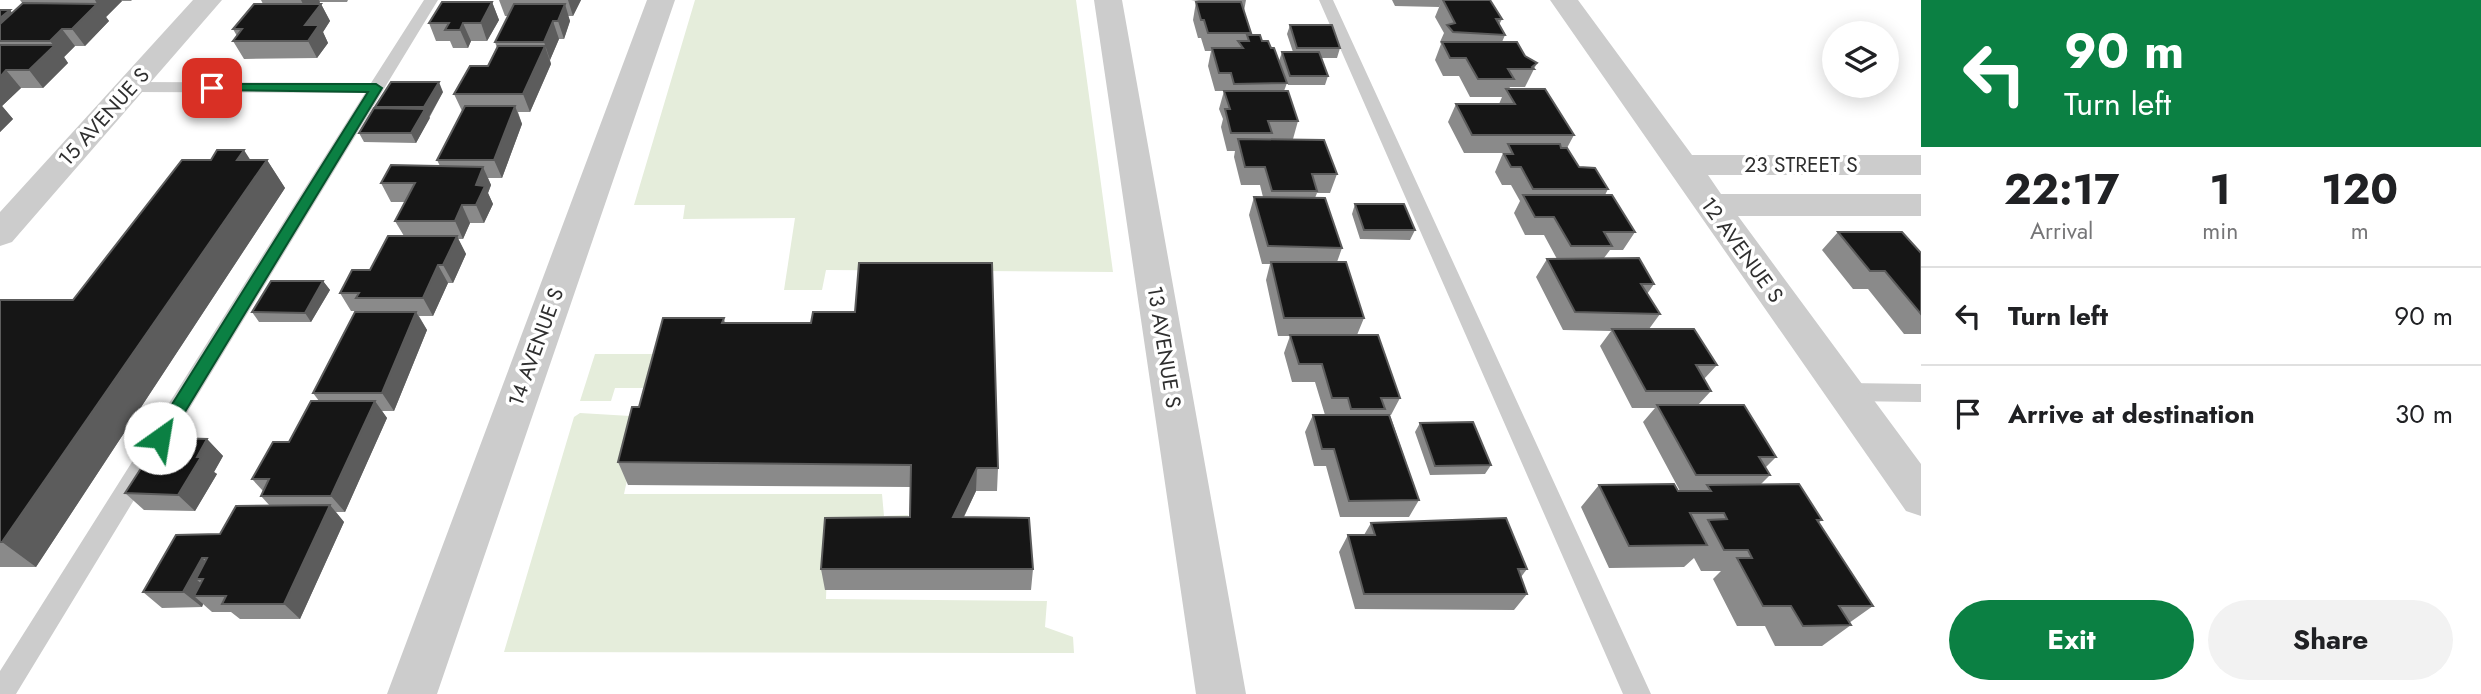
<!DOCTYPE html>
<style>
body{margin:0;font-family:Jost,sans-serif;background:#f2f2f2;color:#202124;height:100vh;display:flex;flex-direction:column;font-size:26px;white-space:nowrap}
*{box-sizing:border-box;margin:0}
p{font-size:23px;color:#757577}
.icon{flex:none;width:38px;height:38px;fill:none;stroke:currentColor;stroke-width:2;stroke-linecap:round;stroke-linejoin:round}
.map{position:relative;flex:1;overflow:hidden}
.sheet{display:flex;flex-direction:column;background:#fff;width:560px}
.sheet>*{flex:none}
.hud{background:#0b8043;color:#fff;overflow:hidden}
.tools{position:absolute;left:1822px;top:21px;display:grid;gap:14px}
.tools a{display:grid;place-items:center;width:77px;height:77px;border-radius:50%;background:#fff;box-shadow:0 4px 18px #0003;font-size:35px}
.pin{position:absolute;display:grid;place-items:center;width:60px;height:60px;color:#fff;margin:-30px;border-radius:14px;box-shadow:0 4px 10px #0006}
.me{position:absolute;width:77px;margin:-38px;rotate:32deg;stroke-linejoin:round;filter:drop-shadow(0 0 5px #0008)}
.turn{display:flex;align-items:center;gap:24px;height:147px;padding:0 28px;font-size:32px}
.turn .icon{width:91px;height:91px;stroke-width:2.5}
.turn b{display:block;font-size:49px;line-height:60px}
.eta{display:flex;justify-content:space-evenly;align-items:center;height:119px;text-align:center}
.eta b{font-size:42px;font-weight:700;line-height:49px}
.primary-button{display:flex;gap:14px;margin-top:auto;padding:14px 28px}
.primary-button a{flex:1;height:80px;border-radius:42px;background:#0b8043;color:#fff;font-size:28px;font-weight:700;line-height:80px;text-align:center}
.primary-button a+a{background:#f2f2f2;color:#202124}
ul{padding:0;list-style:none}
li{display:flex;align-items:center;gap:21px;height:98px;padding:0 28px;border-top:2px solid #e0e0e0}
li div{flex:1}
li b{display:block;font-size:26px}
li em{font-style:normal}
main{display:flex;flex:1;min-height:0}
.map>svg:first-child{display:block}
.green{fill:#e5eddb}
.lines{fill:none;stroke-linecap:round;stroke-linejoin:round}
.service{fill:#ccc;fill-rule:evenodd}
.minor{fill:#ccc;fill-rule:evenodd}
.wall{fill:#8a8a8a}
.shaded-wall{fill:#5c5c5c}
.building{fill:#161616;stroke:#5c5c5c;stroke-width:2}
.route{fill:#0b8043;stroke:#07532c;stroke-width:2}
.labels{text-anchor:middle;stroke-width:7;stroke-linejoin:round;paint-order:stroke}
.street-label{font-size:21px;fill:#2f2f2f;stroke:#fff}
</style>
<main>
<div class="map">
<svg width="1921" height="694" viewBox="0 0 1921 694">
<rect width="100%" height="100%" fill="#fff"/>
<path class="green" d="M695,0h381l37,272 -287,-2 -4,20h-38l11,-72 -112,1 2,-14h-51z
M595,354h67l-8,34h-39l-4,13h-31z
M580,413l67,4 -9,13 -14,64h258l2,22 24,-1 -1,22h-79l-2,62 221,2 -2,26 28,10 1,16 -570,-1 70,-235z"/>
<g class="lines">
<path class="service" d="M424,0h14l-422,694h-16v-23l365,-578 -234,-1 -8,-5 8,-5 240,1z
M1319,0h14l318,694h-28z
M1846,383l75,1v18l-75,-1 -8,-3 -3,-6 3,-6z"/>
<path class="minor" d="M193,0h29l-210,242 -12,4v-34z
M647,0h28l-238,694h-50z
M1094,0h28l124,694h-50z
M1550,0h28l114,155h229v20h-213l13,19h200v22h-183l183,248v52l-15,-5z"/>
</g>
<path class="wall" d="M20,0h112l-1,1h-9l-16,16 3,4 -24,25h-10l-11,11 4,6 -25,25h-22l-19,18 11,13 -13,13v-122h10l2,3 11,-9z
M261,0h87l-1,2h-27l-1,2h2l9,17 -7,11 5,11 -11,15 -73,1 -11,-18 4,-5 -4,-7 30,-25z
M499,0h82l-8,16h-5l2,5 -6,18h-5l-9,21 1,4 -21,48h-12l4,12 -20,54h-14l3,7 -3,8 5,11 -9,19h-14l-7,16h-5l8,15 -13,29h-5l-15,33h-14l8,14 -33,81h-12l5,7 -42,94h-9l8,10 -44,97h-60l-9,-7h-19l-9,-8 -1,3 -40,1 -19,-16 77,-58 50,-28 -9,-10 2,-5 -11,-12 37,-37 30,-41 -6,-8 52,-81 -1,-1h-13l-11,-18 30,-23 34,-34 -9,-15 11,-19h-15l-10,-19 59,-17 -3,-6 25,-49 -8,-17 34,-28 9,-18 -2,-6 13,-26h-3z
M1191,0h55l-2,11 7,22v2l11,6 25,42 -3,8 14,30 -5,18h-23l67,35 -7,19h-13l-2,5 27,50 -5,14 27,56 -7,17 43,63 -9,17h-1l29,85 -10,17h-69l-14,-51h-12l-9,-34 8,-17h12l-10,-33h-23l-8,-29 6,-17h-12l-12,-56 4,-16h-8l-13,-49 5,-18h9l-3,-12h-19l-7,-28 1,-6h-8l-6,-24 2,-8 -4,-10 5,-18h3h-12l-7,-25 3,-15h-6l-4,-13h-3l-5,-18 3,-18h3v-1z
M1392,0h50l-3,7 -44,-1z
M1442,0h48l12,19 -3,6 6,10 -3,7 35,21 -12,24h-15l-1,2 65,46 -7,13 12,19 29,22 -3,6 30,37 -12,18h-13l-6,8 50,26 -7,10 13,20 -11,15 68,36 -13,14 7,12 -13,14 78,52 -11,11 5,7 -10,10 62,35 -4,3 55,83 -24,17 2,2 -29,21h-47l-10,-20h-28l-24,-47 8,-8h-20l-7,-13 -10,9 -75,1 -28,-61 18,-22 81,6 -37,-69 12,-14h-23l-32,-62 11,-15 -48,-1 -27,-53 11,-18h10l-13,-24h-19l-11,-22 6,-12 -9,-16h-9l-7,-13 8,-19h-39l-16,-31 8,-18h43l3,-7h-32l-11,-21h-16l-8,-16 6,-16 -1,-2 4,-9 -9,-16z
M492,2l7,18 -12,21h-16l-3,7h-15l-3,-7h-14l-7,-18z
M1290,25l50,23 -3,10h-16l7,18 -3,9h-37l-9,-24 3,-9h11l-6,-18z
M443,92l-27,51 -52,-1 -5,-9 17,-25 -1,-1z
M250,160h17l18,28 -249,379h-36v-267h73z
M1355,204l60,26 -5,10 -50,-1 -8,-25z
M1838,232l83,21v81h-17l-36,-45h-15l-31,-39z
M323,281l7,9 -19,32h-52l-7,-10z
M724,318l1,5 273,145 -1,23h-21l-12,26 69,52 -2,21h-206l-4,-21 89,-52v-30l-282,-2 -10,-23 21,-55z
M1420,423l71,42 -6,9 -55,1 -15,-43z
M207,439l16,17 -9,16 3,2 -22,37 -51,-1 -19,-17z
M1371,523l156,46 -6,8 6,17 -13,16 -159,-1 -16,-57 9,-17h16z"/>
<path class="shaded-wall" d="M95,0h26l1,1 -16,16 3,4 -24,25 -13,-17 25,-25z
M301,0h18l1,2 -11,15z
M568,0h13l-8,16z
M492,2l7,18 -12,21 -6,-18z
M321,4l9,17 -7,11 5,11 -11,15 -9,-17 -3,-16z
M565,4l5,17 -6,18 -6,-18z
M10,10l7,9 -17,15v-16z
M553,21l6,18 -9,21 -6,-18z
M463,23l8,18 -3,7 -8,-18z
M62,29l13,17 -11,11 4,6 -25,25 -14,-18 25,-24 -4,-5z
M545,46l6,18 -21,48 -7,-18z
M6,70l15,18 -19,18 11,13 -13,13v-55z
M439,82l4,10 -14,25 -5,-10z
M515,106l7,18 -20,54 -8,-18z
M425,109l5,9 -14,25 -5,-10z
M244,150l14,22 9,-12 18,28 -249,379 -34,-25z
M483,167l8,18 -3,8 5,11 -9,19 -8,-18v-20z
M462,205l8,18 -7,16 -8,-18z
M457,236l9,18 -13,29 -10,-18z
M438,265l10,18 -15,33 -10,-18z
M323,281l7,9 -19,32 -6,-9z
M416,312l11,18 -33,81 -12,-18z
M375,401l12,17 -42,94 -14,-16z
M207,439l16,17 -9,16 3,2 -22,37 -17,-16 19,-38z
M977,468l-1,23 -23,48v-22z
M330,505l14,17 -44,97 -16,-15z
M202,558l17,16 -16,5h-7l14,12 -16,5 9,8 -1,3 -19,-15z"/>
<path class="building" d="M1443,0h47l12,19h-6l9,16 -52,-3 -6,-7 8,-2z
M442,2h50l-11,21h-18l-3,7h-15l4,-7h-20z
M1196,2h45l10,31h-43l-4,-13h-3z
M23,3l74,1 -25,25h-10l-12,12h-50v-17z
M254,4h67l-16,21h14l-11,16h-75l9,-12h-9z
M514,4h51l-7,17h-5l-9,21h-49z
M0,10h10l-10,8z
M1290,25h42l8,23h-43z
M1247,35h13l2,6h6l3,7h3l13,35 -53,1 -3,-11h-12l-7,-25h31l-5,-7h11z
M1442,42h75l8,14 12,7 -5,4 2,2h-26l6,10h-36l-12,-21h-16z
M0,45h55l-26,25h-23l-6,7z
M498,46h47l-22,48h-69l16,-28h18z
M1282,52h37l9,24h-38z
M391,82h48l-15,25h-49z
M1506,89h39l29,46h-102l-16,-31h59z
M1224,91h64l10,30h-30l4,12h-41l-6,-24h5z
M465,106h50l-21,54h-57z
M374,108l51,1 -14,24h-52z
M1238,139l86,1 13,34h-25l5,17h-45l-7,-24h-20z
M1508,144h52l1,4h6l12,19 16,1 13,21h-75l-12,-22h-10l-7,-13h9z
M217,150h27l-7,10h30l-265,382h-2v-242h73l109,-140h29z
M391,165l92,2 -7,18 9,1 -9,19h-14l-7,16h-60l20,-38h-34z
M1523,195h89l23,37h-31l8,14h-41l-17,-29h-19z
M1254,197l71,1 17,50 -74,-2z
M1355,204h49l11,26h-51z
M1838,232h64l19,21v61l-36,-43h-15z
M388,236h69l-14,29h-5l-15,33h-67l3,-5h-19l12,-23h18z
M1639,258l15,26h-13l19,30 -85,-2 -28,-53z
M1271,262h75l18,56h-80z
M859,263h133l6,205h-21l-24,49 76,1 4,51h-212l4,-51 85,-1 1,-52 -293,-3 14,-55h7l24,-89h61l-2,5h89l2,-11h42z
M271,281h52l-18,32 -53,-1z
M355,312h61l-34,81h-69z
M1612,329h82l23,36h-21l15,26h-65z
M1290,335h88l22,63h-19l4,11h-34l-3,-11h-16l-10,-34h-23z
M311,401h64l-44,95h-70l8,-17h-17l21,-37h16z
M1657,405h87l32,52h-17l11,18h-74z
M1313,415h76l30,85 -70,1 -15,-52h-12z
M1473,422l18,43 -56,1 -15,-43z
M173,438l34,1 -10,18h4l-23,38 -53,-2 24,-37h12z
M1674,484l4,7h33l-4,-6 92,-1 23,36h-5l56,86h-34l12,19 -48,1 -12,-20h-28l-26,-48h15l-4,-8h-24l-16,-30 19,-1 -3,-6h-34l17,32 -78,1 -30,-61z
M330,505l-46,99h-62l4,-8h-32l9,-17h-7l11,-21h-5l-19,34h-40l33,-57 44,-1 16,-28z
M1506,518l21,51h-9l9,25h-163l-16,-59h27l-4,-12z"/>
<path class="route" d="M212,84h164l6,4 -216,355h-12l-3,-5 3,-5 214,-341 -160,-2v-5z"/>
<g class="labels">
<g class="street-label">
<text transform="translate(104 117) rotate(-48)" y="7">15 AVENUE S</text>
<text x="1801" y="172">23 STREET S</text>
<text transform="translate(1742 250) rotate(54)" y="7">12 AVENUE S</text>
<text transform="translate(536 347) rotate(-70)" y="7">14 AVENUE S</text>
<text transform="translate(1164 347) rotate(81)" y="7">13 AVENUE S</text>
</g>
</g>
</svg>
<div class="tools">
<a><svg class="icon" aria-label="layers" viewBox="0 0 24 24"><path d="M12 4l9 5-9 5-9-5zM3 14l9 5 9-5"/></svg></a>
</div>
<div class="pin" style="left:212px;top:88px;background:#d93025"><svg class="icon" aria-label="arrive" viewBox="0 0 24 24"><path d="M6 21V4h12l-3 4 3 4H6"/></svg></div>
<svg class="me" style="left:160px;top:438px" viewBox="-20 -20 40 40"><circle r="19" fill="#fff"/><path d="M0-13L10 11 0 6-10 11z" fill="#0b8043"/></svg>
</div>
<section class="sheet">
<div class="hud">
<div class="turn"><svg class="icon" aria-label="left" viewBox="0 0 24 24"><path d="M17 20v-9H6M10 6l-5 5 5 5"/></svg><div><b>90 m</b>Turn left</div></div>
</div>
<div class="eta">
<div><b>22:17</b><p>Arrival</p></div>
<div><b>1</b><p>min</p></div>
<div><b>120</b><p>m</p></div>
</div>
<ul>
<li><svg class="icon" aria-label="left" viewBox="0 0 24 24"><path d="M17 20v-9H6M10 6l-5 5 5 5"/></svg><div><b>Turn left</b></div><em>90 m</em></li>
<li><svg class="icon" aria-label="arrive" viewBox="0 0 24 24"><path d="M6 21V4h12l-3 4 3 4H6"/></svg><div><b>Arrive at destination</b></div><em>30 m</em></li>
</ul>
<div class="primary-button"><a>Exit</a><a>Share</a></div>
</section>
</main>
